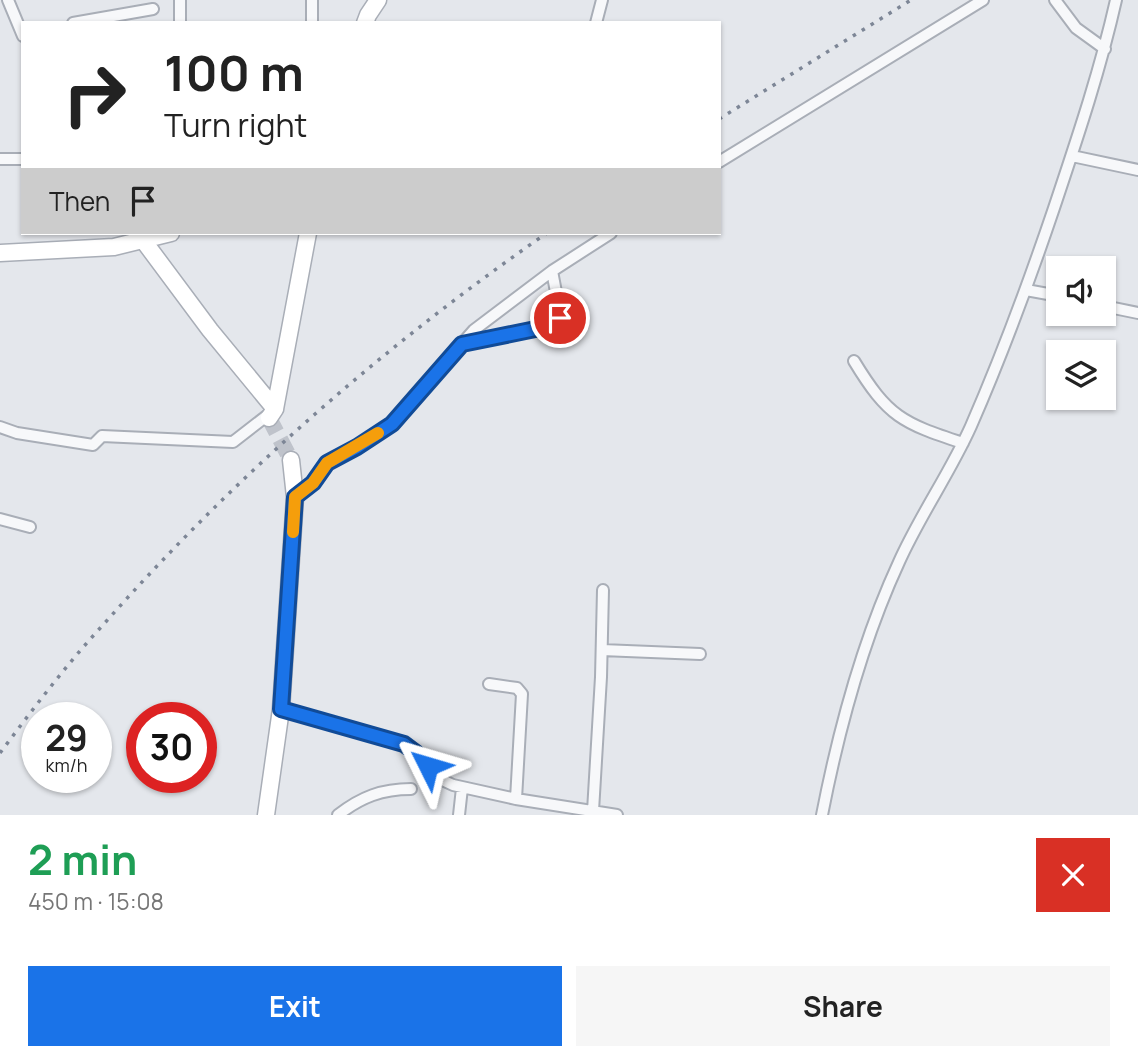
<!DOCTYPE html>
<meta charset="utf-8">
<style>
body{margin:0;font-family:Manrope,sans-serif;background:#f6f6f6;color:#222;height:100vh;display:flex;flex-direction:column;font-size:26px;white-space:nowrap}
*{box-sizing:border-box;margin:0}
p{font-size:23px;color:#767676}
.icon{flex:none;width:38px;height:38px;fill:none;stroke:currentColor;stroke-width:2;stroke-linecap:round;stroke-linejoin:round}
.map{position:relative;height:815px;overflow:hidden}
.panel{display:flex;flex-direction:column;background:#fff;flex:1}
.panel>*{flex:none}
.hud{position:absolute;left:21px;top:21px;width:700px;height:214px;border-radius:0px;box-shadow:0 2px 5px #0004;background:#fff;color:#222;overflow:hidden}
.tools{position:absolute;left:1046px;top:256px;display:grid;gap:14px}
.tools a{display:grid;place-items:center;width:70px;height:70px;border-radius:0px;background:#fff;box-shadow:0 2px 5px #0004;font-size:35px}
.speed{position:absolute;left:21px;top:702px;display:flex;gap:14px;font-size:35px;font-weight:700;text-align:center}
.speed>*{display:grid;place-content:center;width:91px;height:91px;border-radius:50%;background:#fff;box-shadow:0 2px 5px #0004;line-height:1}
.speed small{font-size:18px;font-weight:400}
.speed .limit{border:10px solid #d22;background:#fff;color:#111}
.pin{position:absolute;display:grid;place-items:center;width:60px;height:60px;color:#fff;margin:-30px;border:4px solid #fff;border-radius:50%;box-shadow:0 2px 7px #0007}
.me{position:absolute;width:77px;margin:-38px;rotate:310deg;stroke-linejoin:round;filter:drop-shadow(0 0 5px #0008)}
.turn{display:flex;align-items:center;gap:24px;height:147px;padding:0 28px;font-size:32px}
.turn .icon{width:91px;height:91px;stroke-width:2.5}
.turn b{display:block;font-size:49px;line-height:60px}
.then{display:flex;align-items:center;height:66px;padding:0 28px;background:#0003;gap:14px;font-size:26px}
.round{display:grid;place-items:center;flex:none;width:74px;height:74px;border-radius:0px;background:#f6f6f6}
.headline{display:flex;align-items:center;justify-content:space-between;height:119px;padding:0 28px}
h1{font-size:42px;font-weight:700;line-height:52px;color:#1e9e55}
.cta{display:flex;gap:14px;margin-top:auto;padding:14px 28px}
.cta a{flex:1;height:80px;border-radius:0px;background:#1a73e8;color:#fff;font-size:28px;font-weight:700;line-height:80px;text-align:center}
.cta a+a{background:#f6f6f6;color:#222}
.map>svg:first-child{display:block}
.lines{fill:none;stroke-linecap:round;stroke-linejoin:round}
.secondary-tunnel{stroke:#bfc3cb;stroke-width:16;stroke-dasharray:16 8;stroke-linecap:butt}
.minor-casing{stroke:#a9aeb7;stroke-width:14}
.secondary-casing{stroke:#a9aeb7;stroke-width:19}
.minor{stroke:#f7f8fa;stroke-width:10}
.secondary{stroke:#fff;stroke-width:16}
.rail{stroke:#7d8696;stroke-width:3.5;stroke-dasharray:3.5 7;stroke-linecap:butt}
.route-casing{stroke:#114b97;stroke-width:18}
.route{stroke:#1a73e8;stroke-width:12}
.slow{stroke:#f59e0b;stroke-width:12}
</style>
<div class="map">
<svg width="1138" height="815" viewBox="0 0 1138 815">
<rect width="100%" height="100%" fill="#e4e7ec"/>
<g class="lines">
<path class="secondary-tunnel" d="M269,418l22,42"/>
<defs>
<path id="minor" d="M8,0l15,36
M180,0v23
M1055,0l21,28 29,21
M73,23l80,-14
M312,23v-23
M596,23l6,-23
M1072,156l66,14
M0,159h23
M719,162l264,-162
M1026,290l33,6
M1104,306l34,7
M462,344l96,-21 2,-10 -8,-42
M854,361c34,56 48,62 109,82
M0,427l17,6 76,12 9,-9 131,6 40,-31
M295,497l18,-14 14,-20 30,-16 35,-24 82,-93 78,-59 59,-38
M0,519l30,8
M602,650l98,4
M489,684l28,4 5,6 -6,105
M281,709l123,35 12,9 24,26 13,6 63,14 101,16
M593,811l8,-134 2,-87
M338,815c23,-18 44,-26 73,-26
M459,815l3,-27
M822,815c17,-87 40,-173 77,-253 21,-47 51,-89 72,-136 31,-71 58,-144 83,-218 23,-69 46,-137 62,-208"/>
<path id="secondary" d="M365,23l3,-8 10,-15
M143,240l67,90 65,79 -6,9
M0,253l114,-6 57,-14
M275,409l33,-176
M266,815l15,-106 14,-212 -4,-37"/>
</defs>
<use href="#minor" class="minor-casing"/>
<use href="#secondary" class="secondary-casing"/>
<use href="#minor" class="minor"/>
<use href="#secondary" class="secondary"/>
<path class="rail" d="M719,119l192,-119
M0,753c33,-44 66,-88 103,-128 131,-148 282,-280 444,-392"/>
</g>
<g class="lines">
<defs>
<path id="route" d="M428,766l-12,-13 -12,-9 -123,-35 14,-212 18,-14 14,-20 30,-16 35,-23 70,-80 93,-19 5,-7"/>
</defs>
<use href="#route" class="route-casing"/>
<use href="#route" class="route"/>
<path class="slow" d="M293,532l2,-35 18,-14 14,-20 51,-30"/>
</g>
</svg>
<div class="tools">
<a><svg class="icon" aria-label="sound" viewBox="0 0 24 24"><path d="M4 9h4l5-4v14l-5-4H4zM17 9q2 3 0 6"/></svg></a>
<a><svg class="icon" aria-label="layers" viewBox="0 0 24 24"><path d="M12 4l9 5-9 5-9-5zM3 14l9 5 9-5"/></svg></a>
</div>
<div class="speed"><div>29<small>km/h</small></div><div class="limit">30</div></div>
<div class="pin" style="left:560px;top:318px;background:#d93025"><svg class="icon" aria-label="arrive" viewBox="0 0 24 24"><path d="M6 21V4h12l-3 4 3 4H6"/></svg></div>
<svg class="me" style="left:428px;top:766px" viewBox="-20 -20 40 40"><path d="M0-17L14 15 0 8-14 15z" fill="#1a73e8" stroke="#fff" stroke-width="4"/></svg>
<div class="hud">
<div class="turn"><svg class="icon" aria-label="right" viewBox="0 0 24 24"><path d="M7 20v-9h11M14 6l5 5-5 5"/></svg><div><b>100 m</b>Turn right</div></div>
<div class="then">Then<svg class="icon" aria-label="arrive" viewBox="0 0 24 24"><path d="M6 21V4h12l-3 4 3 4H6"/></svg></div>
</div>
</div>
<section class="panel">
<div class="headline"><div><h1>2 min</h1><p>450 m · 15:08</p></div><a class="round" style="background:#d93025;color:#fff"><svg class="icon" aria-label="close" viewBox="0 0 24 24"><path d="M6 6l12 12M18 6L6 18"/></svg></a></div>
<div class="cta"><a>Exit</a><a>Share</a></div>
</section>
